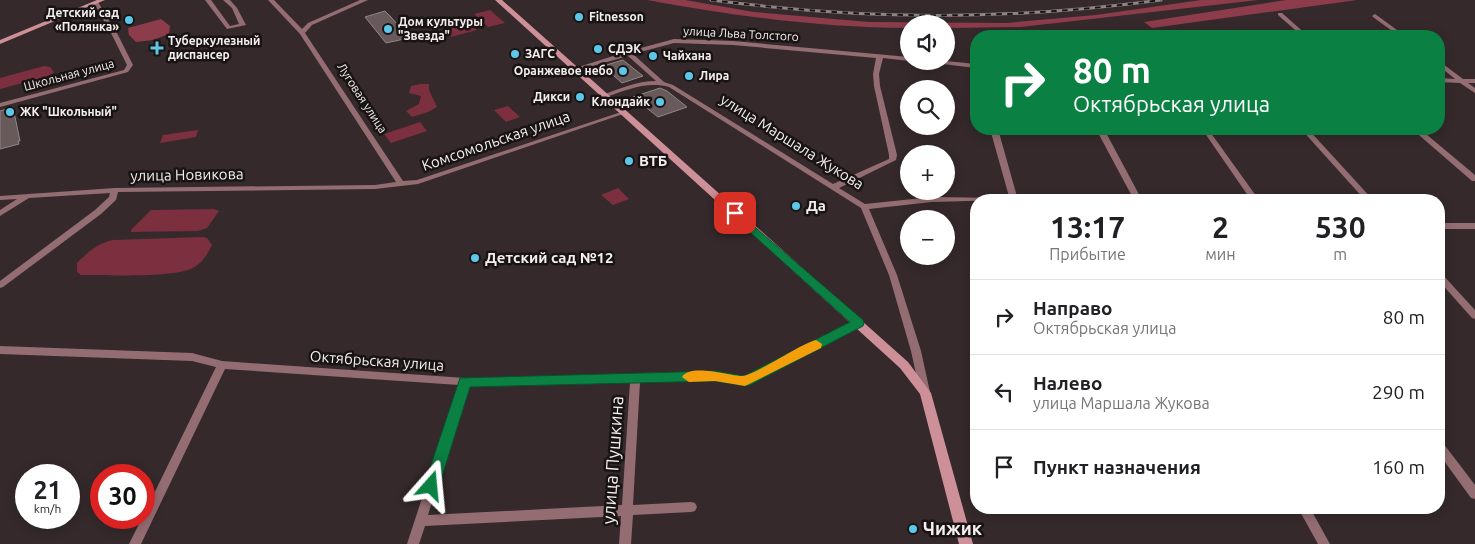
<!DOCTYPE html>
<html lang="ru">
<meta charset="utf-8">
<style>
body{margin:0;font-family:Ubuntu,sans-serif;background:#f6f6f6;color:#202124;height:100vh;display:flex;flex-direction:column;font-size:19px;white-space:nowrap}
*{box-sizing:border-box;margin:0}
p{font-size:16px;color:#757577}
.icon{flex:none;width:28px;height:28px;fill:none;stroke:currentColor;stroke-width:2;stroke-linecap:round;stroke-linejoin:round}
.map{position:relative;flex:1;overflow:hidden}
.sheet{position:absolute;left:970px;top:194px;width:475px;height:320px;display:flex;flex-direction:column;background:#fff;border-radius:20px;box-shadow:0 2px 12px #0003}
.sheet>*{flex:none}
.guide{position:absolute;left:970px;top:30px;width:475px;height:105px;border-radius:20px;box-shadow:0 2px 12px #0003;background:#0b8043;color:#fff;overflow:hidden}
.tools{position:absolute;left:900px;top:15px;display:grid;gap:10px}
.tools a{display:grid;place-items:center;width:55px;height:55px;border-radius:50%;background:#fff;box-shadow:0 2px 12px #0003;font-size:25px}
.speed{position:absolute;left:15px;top:464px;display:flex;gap:10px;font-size:25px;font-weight:700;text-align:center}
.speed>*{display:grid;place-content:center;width:65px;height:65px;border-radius:50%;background:#fff;box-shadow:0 2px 12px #0003;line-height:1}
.speed small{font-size:12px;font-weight:400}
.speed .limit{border:8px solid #d22;background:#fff;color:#111}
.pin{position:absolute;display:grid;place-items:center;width:42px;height:42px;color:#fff;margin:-21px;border-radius:10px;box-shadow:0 2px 8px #0006}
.me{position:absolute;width:55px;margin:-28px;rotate:18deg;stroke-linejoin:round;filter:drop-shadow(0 0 4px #0008)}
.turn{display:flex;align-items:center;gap:18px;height:105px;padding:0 20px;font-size:22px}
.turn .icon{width:65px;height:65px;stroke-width:2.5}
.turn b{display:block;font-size:35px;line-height:42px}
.eta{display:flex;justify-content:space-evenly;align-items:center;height:85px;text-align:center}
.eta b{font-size:30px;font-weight:600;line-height:35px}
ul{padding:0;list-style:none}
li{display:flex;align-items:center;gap:15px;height:75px;padding:0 20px;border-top:1px solid #e0e0e0}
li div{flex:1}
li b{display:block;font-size:19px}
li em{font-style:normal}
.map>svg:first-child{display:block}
.green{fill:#7c2f3f}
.forest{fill:#8d3c4b}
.building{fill:#685a5b;stroke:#948587}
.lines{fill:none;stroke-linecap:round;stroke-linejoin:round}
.street{fill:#946d72;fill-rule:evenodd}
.secondary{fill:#ce9098;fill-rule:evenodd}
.rail-casing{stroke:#8f8587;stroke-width:3}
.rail{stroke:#191414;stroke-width:2;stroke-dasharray:5.5;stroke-linecap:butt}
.route{fill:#0b8043;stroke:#07532c}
.slow{fill:#f59e0b}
.poi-dot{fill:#5cc7e8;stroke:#191414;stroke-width:2}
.labels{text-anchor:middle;stroke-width:5;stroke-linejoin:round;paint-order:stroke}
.far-poi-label{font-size:12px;font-weight:bold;fill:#f5edee;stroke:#191414;text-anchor:start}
.far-street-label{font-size:12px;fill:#f5edee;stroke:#191414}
.street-label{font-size:15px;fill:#f5edee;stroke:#191414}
.poi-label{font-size:15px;font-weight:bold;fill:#f5edee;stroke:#191414;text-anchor:start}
.near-street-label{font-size:18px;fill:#f5edee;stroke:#191414}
.near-poi-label{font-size:18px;font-weight:bold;fill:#f5edee;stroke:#191414;text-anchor:start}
</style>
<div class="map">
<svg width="1475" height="544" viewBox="0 0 1475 544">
<rect width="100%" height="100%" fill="#35292b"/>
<path class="green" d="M490,10l15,13 -17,4 -14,-13z
M466,19l11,11 -26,7 -10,-12z
M44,66l6,1 4,5 -5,4 -49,13v-11z
M420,84h9v6l8,17 -9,5 -16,5 -6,-6 13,-7 2,-8 -12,-3 2,-7z
M508,106l12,11 -14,5 -12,-12z
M420,122l7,9 -36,12 -7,-9z
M198,130l-2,7 -36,6 3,-8z
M618,188l11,11 -16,6 -12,-10z
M214,209l5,2 -12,17 -9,3 -67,1v-2l20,-20z
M203,237l4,1 5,7c-4,9 -10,18 -19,23 -18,10 -88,7 -112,7l-4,-3v-9c11,-11 21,-20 36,-23z"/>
<path class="forest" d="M647,0h38l69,12 115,10 137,1 90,-8 105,-15h57l-237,27 -75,1v-4h-37v4c-88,0 -175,-12 -262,-28z
M1286,0h71l-205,28 -8,-6z
M161,19l9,7 -1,8 -16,6 -17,2 -7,-7 -1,-7z"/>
<path class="building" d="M385,11l6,6 18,21 -23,5 -21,-26z
M623,60l20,16 -21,7 -19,-17z
M660,88l7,3 20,16 -29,10 -25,-20z
M13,107l7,34h-2l1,3 -19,5v-38z"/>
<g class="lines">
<path class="street" d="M205,0h6l19,26 9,-2 -7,-16 -9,-8h7l7,8 9,17 -19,4z
M268,0h6l28,29 6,-6 52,-23h8l-56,25 -7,8 98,148 14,-1 204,-68h4l1,1 -208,71 -43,5 -257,3 -2,8 -15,14 -98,73 -3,1v-7l95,-71 14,-13 1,-4 -81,5 -29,18v-6l17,-11 -17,1v-4l115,-8 260,-3 21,-3 -96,-148z
M94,2h4l17,27 18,36 -5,7 -128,35v-4l124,-33 3,-5 -18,-36 -16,-26z
M1278,13h4l26,23h-6l-24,-21z
M1375,14l29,21 1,1h-6l-26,-19 -1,-1z
M1220,33l21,1 3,2h-26v-2z
M674,39l59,2 176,16v4l-26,-3 -4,16 1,12 17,69 -1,5 -57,28 26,16 67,-7 69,1 4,2 -73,2 -63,7 28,66 24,76 9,41 -1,3 -4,1 -4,-1 -1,-3 -9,-41 -22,-76 -28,-67 -192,-121c-22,-6 -42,3 -63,10h-4v-2c17,-6 35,-14 54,-14l-28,-25 -53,15 -3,-2 54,-17zM674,43l59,2 143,13 -3,16 1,12 15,69v4l-56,25 -160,-99 -9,-3 -31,-28z
M931,61h15l30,3v4l-42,-5z
M1439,61l24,18h12v4h-7l7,5v5l-15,-10 -21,-1v-4l16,1 -16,-13z
M990,129h8l20,71h-8z
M1096,129h8l38,71h-8z
M1202,129h6l51,71h-8z
M1301,129h7l65,71h-8z
M1412,129h8l55,46v6h-3z
M1439,223h36v6h-36z
M1439,273l3,1 33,36v9l-3,-1 -33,-37z
M858,320l3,1 2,2 -2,2 -116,60 -30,-5 -75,2 -7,123 58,-3 4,1 2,4 -2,4 -4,1 -58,3 -2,29h-12l2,-28 -196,10 -6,18h-12l52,-159 -234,-16 -84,175h-12l13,-26h2v-4l72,-147 -24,-6 -192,-7v-8l192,7 30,8 243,17 250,-6 29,5zM630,382l-8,123 -194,10 41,-129z
M1439,442l4,1 32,42v14l-4,-1 -32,-44z
M1298,508h12l20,36h-12z"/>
<path class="secondary" d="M97,0h8l-105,44v-4z
M495,0h7l406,362 23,31 42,151h-14l-39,-150 -20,-26z"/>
<defs>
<path id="rail" d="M711,0c156,20 294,21 450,0"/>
</defs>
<use href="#rail" class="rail-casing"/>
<use href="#rail" class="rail"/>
</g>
<path class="route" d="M735,210l128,110 1,3 -1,3 -113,59 -5,1 -30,-5 -245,6 -31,99 -3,5 -5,2 -5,-2 -2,-5 36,-108 255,-7 29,5 106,-54 -119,-107v-4z"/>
<path class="slow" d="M816,340l6,4 -1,4 -76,38 -30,-5 -26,1 -7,-5c8,-14 48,-1 60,-1 14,-1 56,-31 74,-36z"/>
<g class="poi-dot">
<circle cx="579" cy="17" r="5"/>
<circle cx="129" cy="20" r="5"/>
<circle cx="388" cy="29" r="5"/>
<path d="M154.5 40.5h5v5h5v5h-5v5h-5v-5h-5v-5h5z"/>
<circle cx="598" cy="49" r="5"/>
<circle cx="515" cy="54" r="5"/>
<circle cx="653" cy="56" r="5"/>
<circle cx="623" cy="71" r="5"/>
<circle cx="689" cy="76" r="5"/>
<circle cx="580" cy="97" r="5"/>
<circle cx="660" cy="102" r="5"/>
<circle cx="10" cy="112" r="5"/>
<circle cx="629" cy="161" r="5"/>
<circle cx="796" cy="206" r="5"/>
<circle cx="475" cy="258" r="5"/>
<circle cx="913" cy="529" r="5"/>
</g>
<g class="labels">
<g class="far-poi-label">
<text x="119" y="17" text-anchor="end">Детский сад<tspan x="119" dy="14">«Полянка»</tspan></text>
<text x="589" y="21">Fitnesson</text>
<text x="398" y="26">Дом культуры<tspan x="398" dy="14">"Звезда"</tspan></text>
<text x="168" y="45">Туберкулезный<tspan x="168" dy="14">диспансер</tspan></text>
<text x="608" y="53">СДЭК</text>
<text x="525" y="58">ЗАГС</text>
<text x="663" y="60">Чайхана</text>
<text x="613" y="75" text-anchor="end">Оранжевое небо</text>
<text x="699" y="80">Лира</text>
<text x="570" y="101" text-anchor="end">Дикси</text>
<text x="650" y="106" text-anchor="end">Клондайк</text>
<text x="20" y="116">ЖК "Школьный"</text>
</g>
<g class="far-street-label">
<text transform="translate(741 34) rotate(3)" y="4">улица Льва Толстого</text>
<text transform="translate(69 75) rotate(-15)" y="4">Школьная улица</text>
<text transform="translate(362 98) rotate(57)" y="4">Луговая улица</text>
</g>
<g class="street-label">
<text transform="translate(496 141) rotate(-19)" y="5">Комсомольская улица</text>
<text transform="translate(792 142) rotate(32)" y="5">улица Маршала Жукова</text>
<text transform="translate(187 175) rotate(-1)" y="5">улица Новикова</text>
<text transform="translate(377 361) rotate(4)" y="5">Октябрьская улица</text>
</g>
<g class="poi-label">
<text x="639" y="166">ВТБ</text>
<text x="806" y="211">Да</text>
<text x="485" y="263">Детский сад №12</text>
</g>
<g class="near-street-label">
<text transform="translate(613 460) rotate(-86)" y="6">улица Пушкина</text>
</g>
<g class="near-poi-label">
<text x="923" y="535">Чижик</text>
</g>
</g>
</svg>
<div class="tools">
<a><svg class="icon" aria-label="sound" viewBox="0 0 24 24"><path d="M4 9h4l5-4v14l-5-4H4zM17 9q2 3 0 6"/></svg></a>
<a><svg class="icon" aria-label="search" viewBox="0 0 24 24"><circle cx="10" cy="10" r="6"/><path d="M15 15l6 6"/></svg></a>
<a>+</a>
<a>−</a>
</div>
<div class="speed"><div>21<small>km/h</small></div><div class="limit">30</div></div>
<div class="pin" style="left:735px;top:213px;background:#d93025"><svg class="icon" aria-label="arrive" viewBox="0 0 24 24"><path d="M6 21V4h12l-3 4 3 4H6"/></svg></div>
<svg class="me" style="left:431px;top:486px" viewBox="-20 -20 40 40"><path d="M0-17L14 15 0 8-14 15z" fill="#0b8043" stroke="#fff" stroke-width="4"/></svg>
<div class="guide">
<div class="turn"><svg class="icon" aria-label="right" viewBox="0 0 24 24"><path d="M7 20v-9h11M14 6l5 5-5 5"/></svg><div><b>80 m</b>Октябрьская улица</div></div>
</div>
<section class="sheet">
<div class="eta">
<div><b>13:17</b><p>Прибытие</p></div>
<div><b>2</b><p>мин</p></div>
<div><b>530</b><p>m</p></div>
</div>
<ul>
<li><svg class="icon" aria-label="right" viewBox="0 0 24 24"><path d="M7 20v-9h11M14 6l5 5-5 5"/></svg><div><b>Направо</b><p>Октябрьская улица</p></div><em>80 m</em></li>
<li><svg class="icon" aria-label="left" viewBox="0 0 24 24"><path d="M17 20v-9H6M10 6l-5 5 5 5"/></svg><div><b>Налево</b><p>улица Маршала Жукова</p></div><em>290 m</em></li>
<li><svg class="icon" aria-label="arrive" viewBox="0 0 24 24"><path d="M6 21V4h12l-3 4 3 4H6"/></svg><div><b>Пункт назначения</b></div><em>160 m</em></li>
</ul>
</section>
</div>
